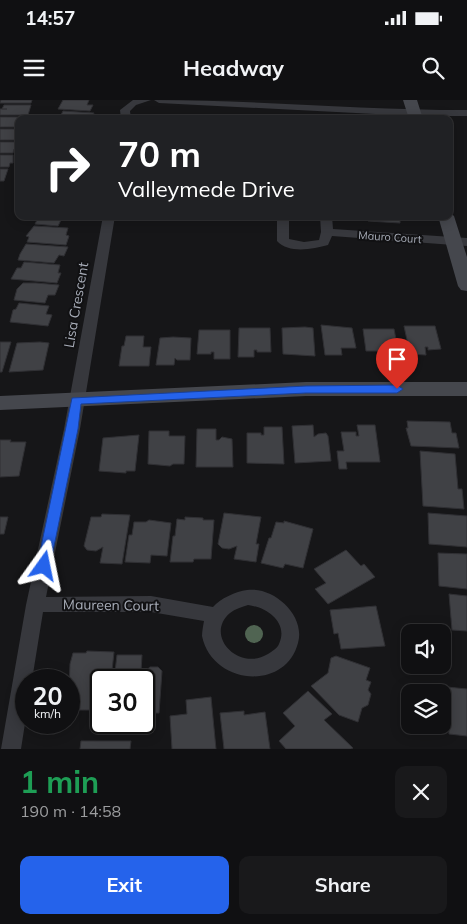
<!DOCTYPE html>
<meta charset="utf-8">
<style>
body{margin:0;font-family:Mulish,sans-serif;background:#19191b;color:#f1f3f6;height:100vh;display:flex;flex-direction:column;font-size:19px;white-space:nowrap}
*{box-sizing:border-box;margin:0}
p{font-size:16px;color:#9c9d9f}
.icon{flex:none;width:28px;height:28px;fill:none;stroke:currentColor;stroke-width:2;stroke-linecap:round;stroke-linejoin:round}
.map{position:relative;height:649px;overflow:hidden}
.drawer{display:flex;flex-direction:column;background:#101012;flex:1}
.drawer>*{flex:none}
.banner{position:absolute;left:15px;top:15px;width:438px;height:105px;border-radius:10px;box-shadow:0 2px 12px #0003,0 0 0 1px #303032;background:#202124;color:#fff;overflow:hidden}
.controls{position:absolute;left:401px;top:524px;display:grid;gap:10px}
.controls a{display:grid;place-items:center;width:50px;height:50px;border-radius:10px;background:#101012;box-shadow:0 2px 12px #0003,0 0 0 1px #303032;font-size:25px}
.speed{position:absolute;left:15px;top:569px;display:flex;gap:10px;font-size:25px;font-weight:700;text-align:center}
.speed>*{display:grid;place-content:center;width:65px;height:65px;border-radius:50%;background:#101012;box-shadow:0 2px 12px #0003,0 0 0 1px #303032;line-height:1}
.speed small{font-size:12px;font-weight:400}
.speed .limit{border:2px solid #111;border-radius:8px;background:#fff;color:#111}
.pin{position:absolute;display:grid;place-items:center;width:42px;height:42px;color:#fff;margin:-51px -21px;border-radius:50% 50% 50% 0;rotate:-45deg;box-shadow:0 0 5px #0007}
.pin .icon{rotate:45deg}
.me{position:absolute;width:55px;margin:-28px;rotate:12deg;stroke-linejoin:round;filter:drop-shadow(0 0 4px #0008)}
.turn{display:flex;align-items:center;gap:18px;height:105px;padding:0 20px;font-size:22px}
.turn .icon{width:65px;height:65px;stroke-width:2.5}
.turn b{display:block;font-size:35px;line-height:42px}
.round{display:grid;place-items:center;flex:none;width:52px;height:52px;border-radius:10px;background:#19191b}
.summary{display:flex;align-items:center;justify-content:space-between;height:85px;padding:0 20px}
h1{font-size:30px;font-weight:700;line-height:38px;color:#1e9e55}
.button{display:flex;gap:10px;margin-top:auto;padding:10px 20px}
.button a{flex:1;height:58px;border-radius:10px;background:#2563eb;color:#fff;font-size:20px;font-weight:700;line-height:58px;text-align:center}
.button a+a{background:#19191b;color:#f1f3f6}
.status{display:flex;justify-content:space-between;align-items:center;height:35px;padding:0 25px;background:#101012;direction:ltr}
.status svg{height:14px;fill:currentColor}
header{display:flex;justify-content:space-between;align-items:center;height:65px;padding:0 20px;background:#101012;font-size:22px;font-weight:700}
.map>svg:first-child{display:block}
.building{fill:#404145;stroke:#303034}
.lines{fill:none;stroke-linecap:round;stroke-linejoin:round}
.street{fill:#37383d;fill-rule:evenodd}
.secondary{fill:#45474d;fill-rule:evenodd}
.tree{fill:#506452}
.route{fill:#2563eb;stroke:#184099}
.labels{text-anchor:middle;stroke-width:4;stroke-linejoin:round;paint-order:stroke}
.far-street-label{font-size:11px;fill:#a8adb8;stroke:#111113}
.street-label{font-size:14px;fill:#a8adb8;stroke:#111113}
</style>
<div class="status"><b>14:57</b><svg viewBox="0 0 49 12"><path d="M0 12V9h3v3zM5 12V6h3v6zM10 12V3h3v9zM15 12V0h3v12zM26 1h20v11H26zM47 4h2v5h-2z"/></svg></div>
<header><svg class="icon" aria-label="menu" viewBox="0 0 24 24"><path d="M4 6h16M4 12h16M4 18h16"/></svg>Headway<svg class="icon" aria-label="search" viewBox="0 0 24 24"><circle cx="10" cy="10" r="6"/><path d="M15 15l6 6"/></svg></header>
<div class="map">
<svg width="467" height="649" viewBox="0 0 467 649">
<rect width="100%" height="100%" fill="#161618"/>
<path class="building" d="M1,0h31l-1,3h-31z
M63,0h26l-2,5h6l-3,6 -32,-2z
M4,5h27l-3,10h-28v-6h7h-5z
M63,11l31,2 -3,6h-32z
M0,17h25l-6,2v8h-19z
M0,29h19l-1,11h-18z
M0,42h17v7h-3l-1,4h-13z
M0,55h13v8h-3l-1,4h-9z
M0,69h8l-4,12h-4z
M32,116h41l-1,4 -14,-1 3,1 -3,6 -23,-2 2,-4h-6z
M368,116l32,1v6l-32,-2z
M34,126l34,2 -2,7 3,1 -3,9 -39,-3 2,-5 -3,-1z
M26,144l42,3 -4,9 -5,-1 -5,8 -36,-3 2,-6z
M24,162l36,3 -2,8h3l-4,10 -46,-4 6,-11h4z
M23,183h13l23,2 -4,10h-7l-3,8 -31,-3 3,-11z
M19,203l30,3 -3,8 6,1 -4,11 -38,-4 3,-12 3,-1z
M321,225l31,3 4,20h-15l1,7h-17z
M404,226h31l6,23 -13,1v-3h-3l1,8 -16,-1z
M305,227l8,1 2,28 -32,-2 -1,-26z
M239,228h31l1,24h-14v-2h-3v7h-16z
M363,229h31l5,26h-17l-1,-4h-15z
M199,230h31v29h-16v-7h-3v2h-14z
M126,236h18l-1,11h8l-2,19h-30l3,-20h2z
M173,237l18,1 -1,22h-13l-2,-2 -1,7h-18l4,-27z
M0,242h11l-9,30h-2z
M40,242l9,1 -6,27 -34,2 8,-29z
M407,321l43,1 2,11h4l3,15 -48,-2 -5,-18h2z
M313,325l1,12 4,-3 8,-1 2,3 3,25 -36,2 -3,-37z
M357,325h18l5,37h-34l1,7h-8l-2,-18h7l-3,-19h15v4h3z
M264,327h18l2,37 -37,-1v-30h14v2h3z
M197,329h19v11h3l3,-3 10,2 1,28h-37z
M149,331h20v5h16l-1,28h-11l-3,2 -22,-2z
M139,335l-4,36h-9v2l-27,-2 4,-33z
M0,340h11l-1,2h16l-7,34 -19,1z
M420,351l35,3 3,35h4l2,20 -41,-3z
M224,413l37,4 -5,27h3l-3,18 -22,-3 3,-13 -8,3 -7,-1 -4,-4z
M428,413l39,3v31l-38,-3z
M102,414l28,1 -8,49 -22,-1 3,-16 -7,4 -9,-1 -3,-4 7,-29h10z
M0,417h8l-4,17h-4z
M185,417l18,1v2h11l-3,39h-17l-1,3h-23l3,-26h2l2,-17 8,1z
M149,420l22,3 -4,33 -16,-1 -1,8 -25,-1 4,-27h3l2,-13h12z
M284,421l29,8 -10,39 -18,-4 -2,4 -22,-5 8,-25h2l5,-16 8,1z
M346,450l15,16 3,-2 11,13 -47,27 -13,-15 11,-6 -12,-14z
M438,453l29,1v35l-28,-3z
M449,494l18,2v35l-15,-1z
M376,506l9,40 -44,3 -3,-16 -4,1 -4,-24z
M87,551l27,1 -3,28h-10l-1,30h-28l3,-20h-6l1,-26 3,-11h13z
M117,555h25l-1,17h3l6,-5h8l4,4 -3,42h-15v-33h-30z
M336,556l34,12 -4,12 5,2 -3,8 3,4 -3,11 -6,3 -4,14 -19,-7 -28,-29 17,-13 3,-15z
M447,587l20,2v47l-18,-2z
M308,591l24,23 -8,6 29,28 -2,1h-65l-7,-8 16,-15 -12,-13z
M211,597l5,52h-44l-2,-33 17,-2 -1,-14z
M244,611v4l21,-3 5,37h-46l-4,-36z
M81,641h50l-1,8h-50z"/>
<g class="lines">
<path class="street" d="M133,0h18l-15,5 -6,6 1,8h-10l-1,-9z
M154,0c105,0 209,10 313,10v6h-53l-255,-13z
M103,116h12l-35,213 -34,168 105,-1 62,11c7,-8 23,-16 34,-17 26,-4 59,25 51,53 -13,49 -86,42 -96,-7 0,-4 1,-10 2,-15l-53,-9h-108l-11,68h-6v37l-5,32h-20l25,-144 38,-176zM248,505c18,2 41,17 31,39 -2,5 -7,7 -11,10 -30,18 -64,-19 -38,-41 5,-4 12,-6 18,-8z
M277,116h12v23l15,3 15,-2 2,-8 -1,-16h12l1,13 134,9v8l-135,-10 -4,9c-15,4 -39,9 -51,-4z"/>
<path class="secondary" d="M403,0h14l6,19h-14z
M449,112l5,4 13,41v34l-6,-1 -3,-4 -20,-70h11z
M306,282h161v14h-161l-306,14v-14z"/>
</g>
<circle class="tree" cx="254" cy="534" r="9"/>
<path class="route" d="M397,285l6,4 -6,4h-91l-225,11 -3,25 -28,137 -2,4 -4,1 -5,-1 -2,-4 35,-168 234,-12z"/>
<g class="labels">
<g class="far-street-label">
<text transform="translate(390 137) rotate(4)" y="4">Mauro Court</text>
</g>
<g class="street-label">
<text transform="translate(76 205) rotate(-80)" y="5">Lisa Crescent</text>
<text transform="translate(111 505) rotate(1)" y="5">Maureen Court</text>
</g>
</g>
</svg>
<div class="controls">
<a><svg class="icon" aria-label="sound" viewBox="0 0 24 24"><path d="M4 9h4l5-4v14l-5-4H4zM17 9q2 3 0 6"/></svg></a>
<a><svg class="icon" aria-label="layers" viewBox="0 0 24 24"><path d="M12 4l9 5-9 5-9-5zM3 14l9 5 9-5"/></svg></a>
</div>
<div class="speed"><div>20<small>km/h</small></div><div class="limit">30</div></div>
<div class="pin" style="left:397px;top:289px;background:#d93025"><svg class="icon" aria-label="arrive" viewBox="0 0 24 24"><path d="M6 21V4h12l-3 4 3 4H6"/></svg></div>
<svg class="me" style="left:44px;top:466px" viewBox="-20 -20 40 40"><path d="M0-17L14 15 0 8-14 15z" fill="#2563eb" stroke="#fff" stroke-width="4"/></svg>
<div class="banner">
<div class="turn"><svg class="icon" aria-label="right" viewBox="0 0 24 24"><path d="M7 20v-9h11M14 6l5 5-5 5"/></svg><div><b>70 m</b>Valleymede Drive</div></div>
</div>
</div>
<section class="drawer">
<div class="summary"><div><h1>1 min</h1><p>190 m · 14:58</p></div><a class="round"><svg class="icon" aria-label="close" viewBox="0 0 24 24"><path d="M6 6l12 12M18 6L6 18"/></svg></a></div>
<div class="button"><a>Exit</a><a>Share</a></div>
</section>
